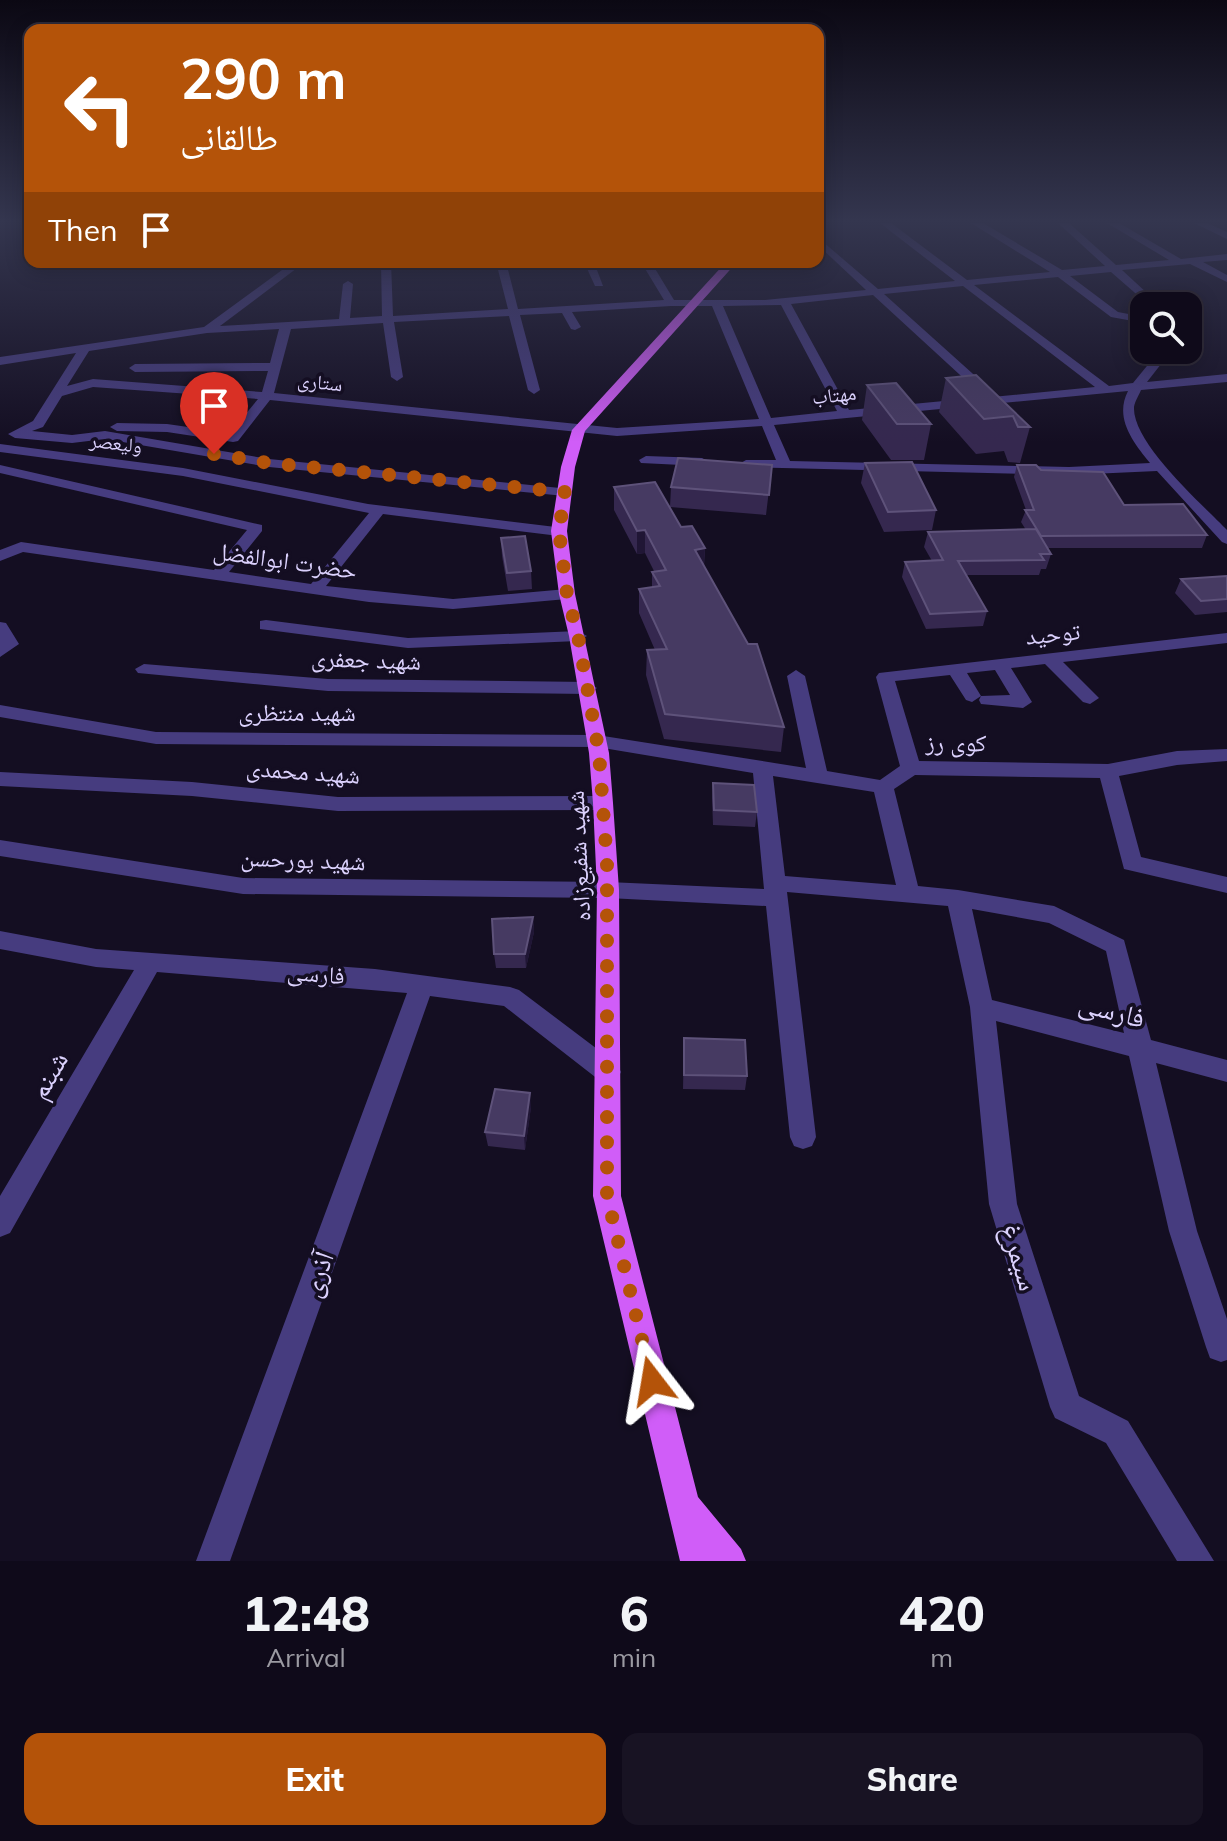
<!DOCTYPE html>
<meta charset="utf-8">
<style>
body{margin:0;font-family:Mulish,"Noto Naskh Arabic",sans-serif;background:#181323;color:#f1f3f6;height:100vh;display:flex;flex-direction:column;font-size:30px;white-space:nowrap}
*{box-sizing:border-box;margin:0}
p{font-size:26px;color:#9b9aa2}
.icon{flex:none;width:44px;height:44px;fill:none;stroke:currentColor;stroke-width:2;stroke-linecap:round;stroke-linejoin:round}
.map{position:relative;height:1561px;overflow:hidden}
.side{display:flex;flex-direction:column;background:#0f0a1a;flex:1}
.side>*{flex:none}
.banner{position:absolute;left:24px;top:24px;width:800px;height:244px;border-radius:16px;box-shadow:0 4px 20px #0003,0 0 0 2px #2f2b39;background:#b45309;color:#fff;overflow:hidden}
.tools{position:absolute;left:1130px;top:292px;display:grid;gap:16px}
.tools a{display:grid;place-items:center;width:72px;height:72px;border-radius:16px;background:#0f0a1a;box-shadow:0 4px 20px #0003,0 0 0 2px #2f2b39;font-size:40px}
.pin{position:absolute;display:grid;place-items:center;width:68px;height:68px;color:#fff;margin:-82px -34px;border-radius:50% 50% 50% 0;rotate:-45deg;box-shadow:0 0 8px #0007}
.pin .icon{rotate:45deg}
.me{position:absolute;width:88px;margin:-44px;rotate:346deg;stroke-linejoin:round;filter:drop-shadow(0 0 6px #0008)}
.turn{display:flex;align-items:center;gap:28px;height:168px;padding:0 24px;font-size:36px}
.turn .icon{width:104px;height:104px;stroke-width:2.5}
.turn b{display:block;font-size:56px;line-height:68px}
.then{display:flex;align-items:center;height:76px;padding:0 24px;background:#0003;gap:16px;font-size:30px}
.eta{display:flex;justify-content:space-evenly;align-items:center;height:136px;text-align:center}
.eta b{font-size:48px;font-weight:800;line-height:56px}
.button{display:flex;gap:16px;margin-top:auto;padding:16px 24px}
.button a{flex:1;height:92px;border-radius:16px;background:#b45309;color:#fff;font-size:32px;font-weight:800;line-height:92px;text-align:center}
.button a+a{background:#181323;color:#f1f3f6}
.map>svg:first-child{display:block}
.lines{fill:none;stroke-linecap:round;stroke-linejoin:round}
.minor{fill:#463c7f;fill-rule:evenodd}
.major{fill:#d05df8;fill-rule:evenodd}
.wall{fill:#35284f}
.shaded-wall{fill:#201635}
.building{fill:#463a62;stroke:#5e527a;stroke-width:2}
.route{stroke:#b45309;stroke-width:14;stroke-dasharray:0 25.2}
.labels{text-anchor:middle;stroke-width:7;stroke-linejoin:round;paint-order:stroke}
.far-street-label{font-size:20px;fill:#dbd1fd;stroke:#140e22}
.street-label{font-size:24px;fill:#dbd1fd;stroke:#140e22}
.near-street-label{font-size:28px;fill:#dbd1fd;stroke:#140e22}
</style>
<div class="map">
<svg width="1227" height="1561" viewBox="0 0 1227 1561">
<rect width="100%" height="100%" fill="#140e22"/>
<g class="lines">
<path class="minor" d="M880,223h11l76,57 83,-8 -79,-49h12l79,47 43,-4 -47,-43h11l47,42 53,-5 -62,-37h12l62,36 46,-5v6l-24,2 24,13v7l-37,-18 -68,6 39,36h-11l-39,-34 -41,4 48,36 26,5v6l-33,-6 -53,-40 -84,8 135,101 24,-3 27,-33h12l-25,32 80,-8v8l-86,8c-2,5 -6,11 -7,17 -2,36 69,98 93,123v14l-5,-2 -65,-71 -88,4 -328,-8 -2,-3 7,-4h30l-14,-34 -145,10 -347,-36 -32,41 -5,1 -66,-10 -50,-1 -7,-4 7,-4 50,1 63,9 28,-34 -165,-12 -31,9 -19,31 -11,4 40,4 33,-4 164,28 301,30v6l-5,1 -296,-29 -164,-28 -33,4 -57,-5 -7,-4 25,-13 43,-68 -76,12v-8l204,-30 89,-65h12l-85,64 119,-7 4,-35 5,-3 5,3 -3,34 32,-2 -1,-54h10l2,54 115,-7 -12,-47h10l12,47 146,-9 -23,-38h10l23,38h91l101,-10 -47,-44 3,-5 56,48 77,-8zM963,286l132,101 -103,10v-6l-108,-97zM873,295l111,102h2l-137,13 -58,-106zM781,305l56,106 -66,7 -48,-112zM671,306h41l47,113 -142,9 -343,-35 17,-64 92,-6 8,54 6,4 6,-4 -9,-55 115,-6 19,74 6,4 6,-4 -20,-75 42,-2 9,16 4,1 6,-3 -9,-15zM279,329l-9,34 -135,1 -6,4 6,4 133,-1 -6,21 -169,-13 -26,7 22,-35 118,-18zM1128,391c-14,27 5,51 22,72l-81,4 -279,-6 -16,-36z
M1194,223h13l20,9v7z
M584,262h10l9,24h-8z
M0,444l183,24 185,36 196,24v6l-5,2 -176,-22 -57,72 127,13 114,-10 8,5 -8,5 -114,10 -84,-7 -346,-50 -23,9v-11l21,-8 193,28 33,-40 -247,-57v-8l262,60v6l-33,41 82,12 58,-71 -186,-37 -183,-24z
M646,456l56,2 7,4 -7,4 -61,-3 -2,-3z
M266,620l142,18 170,-7 9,5 -9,5 -170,7 -148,-19v-8z
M0,622l6,1 13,21 -19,13z
M1227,633v10l-164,19 36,36 -9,6 -7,-2 -38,-38 -34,4 21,34 -9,6 -42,-4 -2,-4 2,-4 29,-1 -15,-25 -28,3 14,23 -9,6 -6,-2 -16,-25 -55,6 24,80 189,3 69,-13 50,-2v12l-50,4 -58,11 22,81 86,20v16l-103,-24 -24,-91 -185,-3 -21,14 24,97 40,4 96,16 70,34 27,100 76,20v22l-71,-19 41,168 30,88v41l-6,2 -11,-4 -4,-11 -37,-116 -40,-175 -133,-35 21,183 62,192 49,25 86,140h-37l-71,-118 -51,-25 -5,-11 -61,-203 -19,-197 -22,-101 -161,-14 29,245 -4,9 -9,3 -9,-3 -4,-9 -24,-231 -158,-8 -365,-4 -243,-38v-16l243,38 365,4 156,7 -11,-116 -156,-26 -441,-3 -156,-27v-12l156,27 441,3 209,33 -19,-92 9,-6 9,6 22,95 53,9 20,-14 -24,-89 3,-4zM773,776l101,16 22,93 -111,-9zM972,909l77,14 57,28 18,82 -132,-33z
M144,664l184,15 260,3 9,6 -9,6 -260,-3 -190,-18 -3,-4z
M0,772l192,10 146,15 265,-1 10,7 -10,7 -265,1 -146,-15 -192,-10z
M0,931l96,18 279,20 135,18 9,3 98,74 4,8 -4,8 -9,3 -9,-3 -95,-74 -74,-10 -200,565h-34l211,-568 -250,-21 -147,261 -10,4v-41l134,-226 -38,-3 -96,-18z"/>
<path class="major" d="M726,262h11l-152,169 -10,36 -8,64 8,63 34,159 4,50 6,87 2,306 77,301 43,52 5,12h-66l-87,-365 4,-306 -4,-87 -4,-50 -20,-117 -10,-42 -8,-63 10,-64 11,-37z"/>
</g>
<path class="wall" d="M976,375l54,52 -10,36 -12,-1 -4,-11 -28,3 -37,-42 7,-34z
M867,385l64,39 -7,36h-33l-29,-40z
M865,463l71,47 -4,20 -48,2 -23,-49z
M772,465l-6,50 -96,-8 1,-20z
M1017,465l24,5 83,35 83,30 -5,13h-155l4,6 -5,15h-5l-2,6h-72l20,36 -4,15 -57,3 -24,-52 3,-15 27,-1 -8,-14 4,-15 98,-2 -5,-8 5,-12 -12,-33z
M614,487l67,40 24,21 -1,18 80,161 -3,25 -117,-13 -18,-64 1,-25h8l-16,-37v-24l13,-2v-15l2,-1 -9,-18 -8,1 -23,-44z
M501,538l30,33 1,18 -24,2 -6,-35z
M1227,576v36l-32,3 -20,-22 6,-14z
M713,783l44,29 -2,15 -42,-2 -1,-27z
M533,917l1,15 -8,36h-30l-2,-14z
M684,1038l63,38 -2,14 -62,-1z
M531,1107l-6,43 -37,-4 -3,-14z"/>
<path class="shaded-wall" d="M645,530v23l-8,1v-23z
M705,548l-2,24 -8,-22z
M533,917l1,15 -8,36 -1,-14z
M530,1093l1,14 -6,43 -1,-14z"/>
<path class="building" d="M976,375l54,52h-12l-5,-11 -29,3 -38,-41z
M896,383l35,41h-34l-30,-39z
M678,458l94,7 -3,30 -98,-8z
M912,462l24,48 -48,2 -23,-49z
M1017,465h19l5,5 62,2 21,33 59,-1 24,31 -166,1 -16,-26h9z
M655,482l26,45 11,-1 13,22 -10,2 53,94h9l27,83 -119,-13 -18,-64 20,-1 -28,-60 21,-3 -8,-14 14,-2 -21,-40 -8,1 -23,-44z
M1036,529l15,25h-11l4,6 -86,1 29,50 -57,3 -25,-52 38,-2 -15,-28z
M525,536l6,35 -24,2 -6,-35z
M1227,576v23l-26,2 -20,-22z
M713,783l41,2 3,27 -43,-2z
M533,917l-8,37h-31l-2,-35z
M684,1038l61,2 2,36 -63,-1z
M495,1089l35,4 -6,43 -39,-4z"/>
<linearGradient id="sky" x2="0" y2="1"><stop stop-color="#0b0813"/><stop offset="0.5" stop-color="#34364f"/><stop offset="1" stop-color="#34364f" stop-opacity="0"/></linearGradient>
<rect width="1227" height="442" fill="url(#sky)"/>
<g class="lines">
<path class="route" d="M214,454l55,9 296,29 -6,39 8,63 11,42 21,117 8,109v334l45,185"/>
</g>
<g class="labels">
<g class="far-street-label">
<text transform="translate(320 382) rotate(6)" y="7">ستاری</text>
<text transform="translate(834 395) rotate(-6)" y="7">مهتاب</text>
<text transform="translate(116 443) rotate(7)" y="7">ولیعصر</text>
</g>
<g class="street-label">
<text transform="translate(285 561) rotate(8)" y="8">حضرت ابوالفضل</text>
<text transform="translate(1053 634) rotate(-6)" y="8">توحید</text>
<text transform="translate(366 660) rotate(2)" y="8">شهید جعفری</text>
<text x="297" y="721">شهید منتظری</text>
<text transform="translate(956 743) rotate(1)" y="8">کوی رز</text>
<text transform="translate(303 772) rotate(4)" y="8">شهید محمدی</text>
<text transform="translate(579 856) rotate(-93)" y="8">شهید شفیع‌زاده</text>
<text transform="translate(303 860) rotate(2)" y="8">شهید پورحسن</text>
<text transform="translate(316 974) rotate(5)" y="8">فارسی</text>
</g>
<g class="near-street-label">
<text transform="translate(1112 1010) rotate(15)" y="10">فارسی</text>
<text transform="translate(48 1075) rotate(-60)" y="10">شبنم</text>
<text transform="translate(1020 1257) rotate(73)" y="10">سیمرغ</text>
<text transform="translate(317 1274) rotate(-70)" y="10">آذری</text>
</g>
</g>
</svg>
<div class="tools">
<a><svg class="icon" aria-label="search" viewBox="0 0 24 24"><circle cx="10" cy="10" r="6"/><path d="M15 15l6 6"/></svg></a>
</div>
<div class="pin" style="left:214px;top:454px;background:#d93025"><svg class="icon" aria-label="arrive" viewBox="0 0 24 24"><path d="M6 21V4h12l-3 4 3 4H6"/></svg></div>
<svg class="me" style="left:652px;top:1381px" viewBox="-20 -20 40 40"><path d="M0-17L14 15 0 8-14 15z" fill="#b45309" stroke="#fff" stroke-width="4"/></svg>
<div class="banner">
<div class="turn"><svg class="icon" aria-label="left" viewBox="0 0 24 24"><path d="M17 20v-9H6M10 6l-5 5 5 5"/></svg><div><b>290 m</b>طالقانی</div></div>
<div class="then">Then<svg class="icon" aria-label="arrive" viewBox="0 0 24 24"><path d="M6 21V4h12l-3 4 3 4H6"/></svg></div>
</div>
</div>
<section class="side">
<div class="eta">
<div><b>12:48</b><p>Arrival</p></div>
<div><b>6</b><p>min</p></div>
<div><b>420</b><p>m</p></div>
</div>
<div class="button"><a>Exit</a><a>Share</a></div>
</section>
